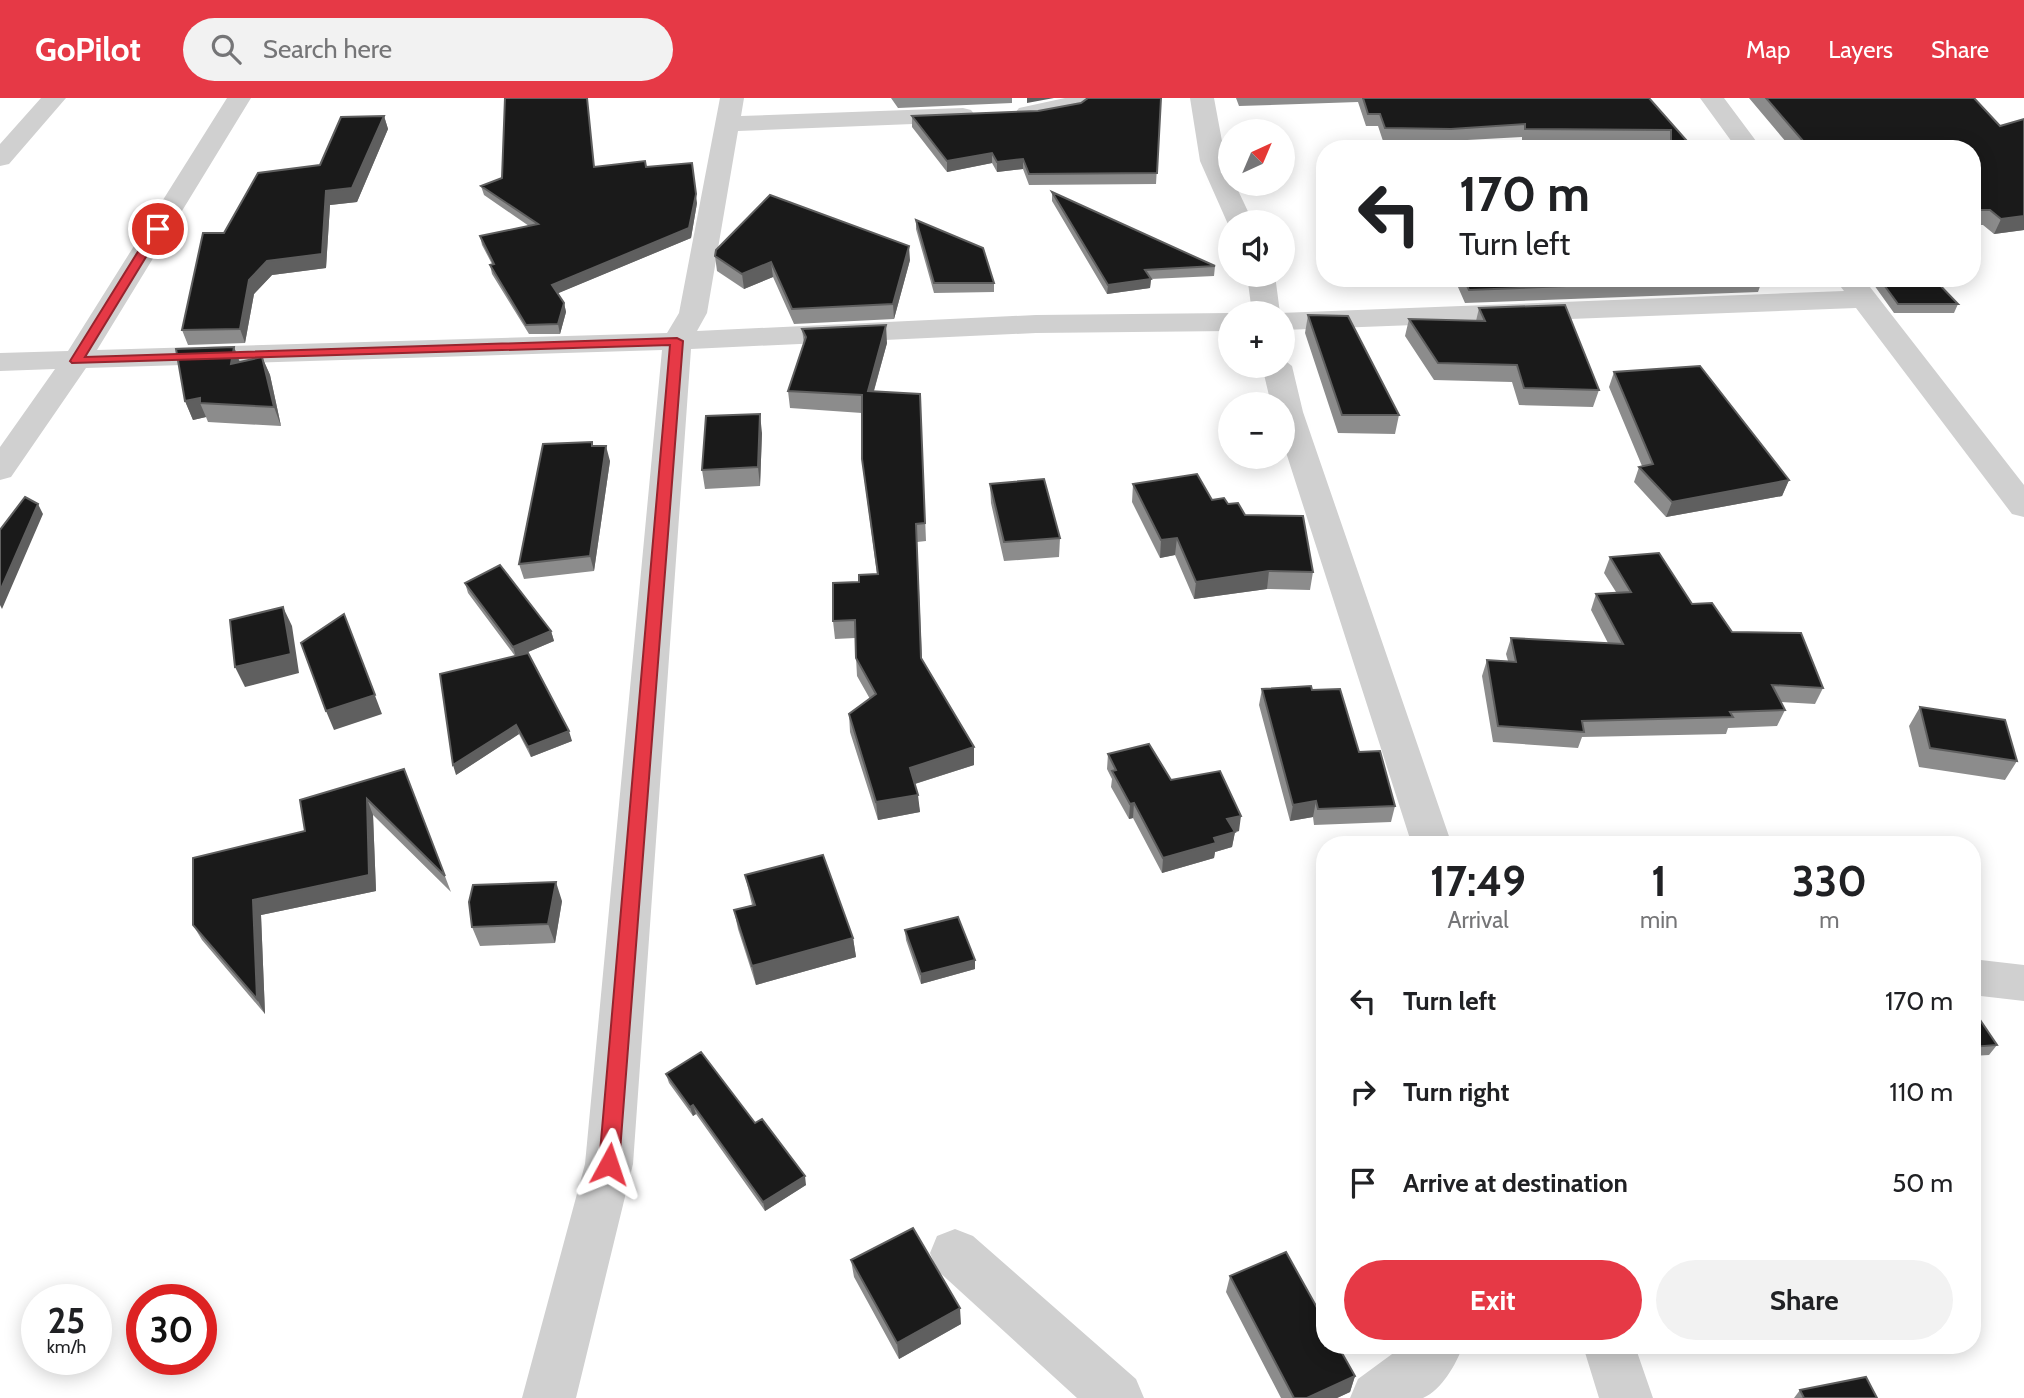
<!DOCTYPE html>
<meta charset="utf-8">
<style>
body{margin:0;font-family:Cabin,sans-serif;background:#f2f2f2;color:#202124;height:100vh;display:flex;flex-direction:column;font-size:26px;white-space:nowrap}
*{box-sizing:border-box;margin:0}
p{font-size:23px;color:#757577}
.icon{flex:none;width:38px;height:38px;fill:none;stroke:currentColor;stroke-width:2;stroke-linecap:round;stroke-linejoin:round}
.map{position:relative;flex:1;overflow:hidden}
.details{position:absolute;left:1316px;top:738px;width:665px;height:518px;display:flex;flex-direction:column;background:#fff;border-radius:28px;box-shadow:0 4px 18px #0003}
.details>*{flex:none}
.banner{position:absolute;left:1316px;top:42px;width:665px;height:147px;border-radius:28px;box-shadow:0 4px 18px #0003;background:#fff;color:#202124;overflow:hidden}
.needle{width:46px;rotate:44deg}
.fabs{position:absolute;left:1218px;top:21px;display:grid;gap:14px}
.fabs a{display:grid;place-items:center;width:77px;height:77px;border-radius:50%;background:#fff;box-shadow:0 4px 18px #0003;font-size:35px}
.speed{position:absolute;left:21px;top:1186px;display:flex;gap:14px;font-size:35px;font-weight:700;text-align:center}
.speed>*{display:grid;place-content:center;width:91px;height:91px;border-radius:50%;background:#fff;box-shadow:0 4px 18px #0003;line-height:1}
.speed small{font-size:18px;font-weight:400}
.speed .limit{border:10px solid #d22;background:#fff;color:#111}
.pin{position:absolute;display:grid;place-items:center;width:60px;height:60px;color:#fff;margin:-30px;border:4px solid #fff;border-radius:50%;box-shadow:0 2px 7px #0007}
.me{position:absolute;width:77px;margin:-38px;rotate:5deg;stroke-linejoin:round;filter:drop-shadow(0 0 5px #0008)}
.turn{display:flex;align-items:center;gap:24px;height:147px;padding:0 28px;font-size:32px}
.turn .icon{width:91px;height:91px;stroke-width:2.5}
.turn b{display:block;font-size:49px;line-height:60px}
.eta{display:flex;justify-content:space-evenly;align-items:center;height:119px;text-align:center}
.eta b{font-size:42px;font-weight:700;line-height:49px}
.cta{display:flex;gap:14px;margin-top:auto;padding:14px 28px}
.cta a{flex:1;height:80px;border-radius:42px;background:#e63946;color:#fff;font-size:28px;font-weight:700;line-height:80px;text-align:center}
.cta a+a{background:#f2f2f2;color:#202124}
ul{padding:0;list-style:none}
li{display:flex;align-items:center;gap:21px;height:91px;padding:0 28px}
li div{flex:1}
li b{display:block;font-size:26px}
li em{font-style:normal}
header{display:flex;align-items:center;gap:42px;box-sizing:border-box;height:98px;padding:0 35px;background:#e63946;color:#fff}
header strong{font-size:33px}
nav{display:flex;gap:38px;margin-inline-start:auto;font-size:24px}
.search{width:490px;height:63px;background:#f2f2f2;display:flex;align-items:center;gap:18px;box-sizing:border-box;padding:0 24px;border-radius:38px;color:#757577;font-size:26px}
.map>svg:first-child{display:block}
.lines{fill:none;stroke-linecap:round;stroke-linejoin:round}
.minor{fill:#d0d0d0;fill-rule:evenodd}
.wall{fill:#8c8c8c}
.shaded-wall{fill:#5f5f5f}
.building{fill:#1a1a1a;stroke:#5f5f5f;stroke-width:2}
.route{fill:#e63946;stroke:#96252e;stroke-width:2}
</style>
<header>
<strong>GoPilot</strong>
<div class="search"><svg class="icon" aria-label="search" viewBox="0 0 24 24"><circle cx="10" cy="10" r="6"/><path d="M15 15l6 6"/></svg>Search here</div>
<nav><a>Map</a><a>Layers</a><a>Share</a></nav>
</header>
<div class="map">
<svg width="2024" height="1300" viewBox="0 0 2024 1300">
<rect width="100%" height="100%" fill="#fff"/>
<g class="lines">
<path class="minor" d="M41,0h25l-57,66 -9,2v-22z
M227,0h24l-154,252 570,-17 12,-20 41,-215h24l-3,18 222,-8 8,2 4,5 -4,5 -8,2 -225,9 -31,182 -10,18 339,-16 194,-2v18l-194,2 -345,16 -58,815 -57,234h-54l63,-234 77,-814 -576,18 -75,109 -11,3v-33l55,-78 -55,2v-18l68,-2z
M1065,0h35l-4,5c-23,8 -52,21 -77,15l-4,-5 4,-5z
M1190,0h24l16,86h5l18,38h-23v5l-3,-5 -27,-61z
M1700,0h24l38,51h-25z
M1247,177h28l5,38 564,-22 -10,-13h29l161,207v32l-12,-3 -156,-206 -573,22v-17h-31z
M1283,261l9,7 11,46 149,433h-40l-129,-402v-39h-12l-9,-38h21z
M1972,861l52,6v36l-52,-6z
M955,1131l18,7 163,143 8,19h-67l-140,-128 -7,-17 7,-17z
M1403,1248h60c-7,18 -21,44 -40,52 -12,0 -58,0 -73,0l8,-19z
M1583,1248h52l18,52h-54z"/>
</g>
<path class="wall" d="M891,0h121v5l-114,5z
M1161,0l-5,86 -127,1 -6,-16 -26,3 -5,-9 -45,9 -35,-45v-11l126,-5 43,-8z
M1236,0h413l45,51h-27v-6l-145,-1v-5l-73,4h-66l-5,-15h-12l-8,-24 -119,4z
M1749,0h225l50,132 -30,4 -11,-9h-11v-76h-180z
M384,18l4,13 -31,73 -27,3 -4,63 -54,7 -18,19 -9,49 -57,2 -6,-15 138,-165z
M595,69h51l51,36 -6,35 -133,55 6,10 2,9 -6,22h-31l-37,-60 -2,-9 2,-1 -10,-19 -2,-9 49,-10 -45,-31 -3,-9z
M1052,94l163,74 -1,10 -63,3 -1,9 -43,6 -55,-93z
M916,122l78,63v9l-60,1 -18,-64z
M715,158l195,4 -16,59 -100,5 -21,-47 -29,12 -27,-18z
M1454,180h309l-5,14 -293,11z
M1869,180h64l25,26 -4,9h-60z
M1479,210l120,82 -6,17 -74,-2 -7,-23 -78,-2 -29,-44 4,-17 67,2z
M1308,217l91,100 -4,19 -57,-1 -33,-100z
M802,231l85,14 -13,48 46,3 6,147 -9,1 5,117 52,88v18l-59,19 5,28 -42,8 -28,-88 -1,-18 21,-15 -13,-23 -2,-38 -20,1 -2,-18 26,-39 18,-8 -13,-98 -2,-17v-46l-72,-5 -2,-17 16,-47z
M234,249l6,15 22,-5 8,18 11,51 -73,-4 -2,-5 -13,3 -8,-19z
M1614,274l175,108 -7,16 -116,21 -32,-35 5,-15 3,-1 -33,-79z
M762,335l-2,53 -55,3 -3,-19z
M593,348l17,15 -16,110 -70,8 -5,-15z
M990,386l70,54 -1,19 -55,4 -13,-58z
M1133,386l95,20 17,11 68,57 -3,18 -43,-1 -73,10 -19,-44 -15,3 -28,-56z
M1610,459l82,47 40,28 91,56 -8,16 -34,-2 4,8 -8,16 -49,2 -2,6 -144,3 -4,11 -85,-6 -11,-66 5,-16 21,1 -2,-7 5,-16 97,5 -17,-33 5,-16 20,-2 -12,-19z
M465,485l86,48 3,10 -35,15 53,85 -41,16 -12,-23 -63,41 59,-119 -47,-63z
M1262,591l50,1 47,62 36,54 -4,16 -77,3 -1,-8 -23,4 -31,-116z
M1920,609l97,54 -12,19 -86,-13 -10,-41z
M1108,656l63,26 68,51 -4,1 -3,15 -17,5 -1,6 -52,15 -29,-55 -4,1 -18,-32 1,-8 -5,-10z
M404,671l47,123 -78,-77 3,76 -115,24 4,99 -63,-74 -9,-15 112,-94z
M745,777l108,63 3,19 -100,28 -18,-56 -4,-19 18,-5z
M562,803l-7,42 -75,3 -8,-19z
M905,832l70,30v9l-54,15 -15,-44z
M1972,910l25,37 -8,10 -17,1z
M666,976l89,49 51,62 -41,26 -69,-97 -3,2 -24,-33z
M851,1162l110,64 -62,35 -45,-82z
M1230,1178l125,100 -5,16 -13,6h-56l-55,-106z
M1800,1292l77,8h-83z"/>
<path class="shaded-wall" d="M1027,0h27l-27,5z
M384,18l4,13 -31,73 -27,3 -4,63 -54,7 -18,19 -9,49 -5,-14 9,-49 77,-89z
M992,55v10l-45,9v-11z
M1023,61v10l-26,3v-10z
M692,65l5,40 -6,35 -137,57 -2,-10z
M2024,118v14l-30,4 7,-15z
M909,148l1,14 -16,59 -1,-15z
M771,164l2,15 -29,12 -2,-15z
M1151,181l-1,9 -43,6 1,-9z
M564,205l2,9 -6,22 -2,-10z
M886,227l1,18 -18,65 -1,-17z
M234,249l7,19 -10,-2z
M262,259l8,18 11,51 -7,-19z
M200,300v5l6,14 -13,3 -8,-19z
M760,316l2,19 -2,53 -2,-19z
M606,348l4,15 -16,110 -4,-15z
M1789,382l-7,16 -116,21 6,-15z
M38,406l5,10 -41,95 -2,-4v-14z
M1177,440l-2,17 -15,3 1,-18z
M1269,473l-2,18 -73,10 2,-17z
M283,509l9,19 7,47 -54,14 -10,-20z
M344,516l38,100 -48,16 -8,-19z
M551,533l3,10 -38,16 -3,-10z
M516,627l3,9 -63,41 -3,-10z
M569,633l3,10 -41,16 -3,-10z
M974,649v18l-63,20 -1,-17z
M918,697l2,17 -42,8 -2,-18z
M367,701l6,16 3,76 -115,24 4,99 -8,-15 -4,-99z
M1316,703l-3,16 -23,4 3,-16z
M1134,705l-1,15 -4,1 1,-15z
M1241,718l-2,15 -4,1 -3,15 -17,5 -1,6 -52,15 1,-15 51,-20 13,-19z
M556,784l6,19 -7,42 -7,-19z
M853,840l3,19 -100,28 -4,-19z
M975,862v9l-54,15v-10z
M693,1007l3,9 -3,2 -3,-9z
M805,1078l1,9 -41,26 -2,-9z
M960,1210l1,16 -62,35 -2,-16z
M1355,1278l-5,16 -13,6h-30z"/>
<path class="building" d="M505,0h82l7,69 51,-6 1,6 46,-4 4,31 -7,34 -137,57 12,18 -6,21 -32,1 -36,-60 4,-1 -14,-28 58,-12 -57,-38 21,-8z
M1088,0h73l-4,75 -128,1 -6,-15 -26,3 -5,-9 -45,8 -35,-45 126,-5 43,-8z
M1363,0h286l45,51h-23v-19l-146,-1v-5l-74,5 -66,-1 -5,-14h-12z
M1766,0h208l26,28 24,-7v97l-23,3 -11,-9h-18v-61h-162z
M384,18l-32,72 -26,3 -4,63 -55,7 -18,19 -9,49 -58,1 21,-97h21l34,-60 62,-8 21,-48z
M1052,94l163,74 -70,4 6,9 -43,6z
M770,97l139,51 -16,58 -101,5 -21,-47 -29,12 -27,-18 1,-6z
M916,122l67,28 11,35h-60z
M1463,180h300l-294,12z
M1879,180h54l25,26h-60z
M1565,207l34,85 -75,-2 -7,-23 -79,-2 -29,-44 76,2 -6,-13z
M1308,217l40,1 51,99h-57z
M886,227l-18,66 52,3 5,129 -9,1 5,134 53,89 -64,21 8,27 -42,7 -27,-88 27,-20 -20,-36 -1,-38 -22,1v-38l26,-1v-7l19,-1 -16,-115v-64l-74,-4 18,-54 -4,-8z
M234,249l-3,17 31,-7 12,50 -74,-4v-5l-15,3 -9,-52z
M1700,268l89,114 -117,22 -33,-35 14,-3 -39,-92z
M760,316l-2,53 -56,3 4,-54z
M592,344v4h14l-16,110 -71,8 24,-120z
M1197,376l15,26 12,-2 4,6 10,-1 7,12 58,1 10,56 -44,-1 -73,11 -19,-44 -16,2 -28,-56z
M1044,381l16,59 -56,4 -14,-58z
M25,399l13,7 -38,87v-61z
M1659,455l33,51 20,-1 20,29 69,1 22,55 -51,-3 13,25 -55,2 3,5 -151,4 2,11 -86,-6 -11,-66 29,2 -5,-24 112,6 -27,-50 35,-2 -21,-35z
M500,467l51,66 -38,16 -48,-64z
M283,509l8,47 -56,13 -5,-47z
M344,516l31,81 -49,16 -25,-68z
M528,555l41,78 -41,16 -12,-22 -63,40 -13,-91z
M1311,588l1,4 28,-1 19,63 21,-1 15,55 -77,3 -2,-8 -23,4 -31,-116z
M1920,609l85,13 12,41 -87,-13z
M1149,646l22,36 49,-9 21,45 -14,3 8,13 -21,6 2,5 -53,15 -29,-55 -4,1 -18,-33 4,-1 -8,-16z
M404,671l41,107 -78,-77 2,76 -116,25 4,99 -64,-74v-67l112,-27 -5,-31z
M823,757l30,83 -101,28 -18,-56 21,-5 -10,-30z
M556,784l-8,42 -76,3 -3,-25 4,-17z
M958,819l17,43 -54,14 -16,-44z
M1972,910l25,37 -25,2z
M701,954l54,71 7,-4 43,57 -42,26 -70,-97 -3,2 -24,-33z
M913,1130l47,80 -63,35 -46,-83z
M1286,1154l39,70v24h13l17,30 -48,22h-13l-64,-122z
M1866,1279l11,21h-73l-4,-8z"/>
<path class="route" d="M158,128l5,3 -78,128 592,-19 6,3 -64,823 -3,6 -7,3 -7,-3 -3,-6 71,-819 -598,18 -2,-2 82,-132z"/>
</svg>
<div class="fabs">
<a><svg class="needle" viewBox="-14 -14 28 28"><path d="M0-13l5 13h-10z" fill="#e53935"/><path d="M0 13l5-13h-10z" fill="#757577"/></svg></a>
<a><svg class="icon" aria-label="sound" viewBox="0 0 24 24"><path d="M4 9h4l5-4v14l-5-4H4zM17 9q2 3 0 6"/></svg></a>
<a>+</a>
<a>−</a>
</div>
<div class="speed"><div>25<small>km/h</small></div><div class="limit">30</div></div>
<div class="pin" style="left:158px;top:131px;background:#d93025"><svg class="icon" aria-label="arrive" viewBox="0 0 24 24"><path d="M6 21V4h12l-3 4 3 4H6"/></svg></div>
<svg class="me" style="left:609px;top:1066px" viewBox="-20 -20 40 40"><path d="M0-17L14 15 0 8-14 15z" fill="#e63946" stroke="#fff" stroke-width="4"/></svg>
<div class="banner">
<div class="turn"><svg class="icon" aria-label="left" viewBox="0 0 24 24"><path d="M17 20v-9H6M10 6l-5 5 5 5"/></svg><div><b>170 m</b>Turn left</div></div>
</div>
<section class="details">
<div class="eta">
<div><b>17:49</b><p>Arrival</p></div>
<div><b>1</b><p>min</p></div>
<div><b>330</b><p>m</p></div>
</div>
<ul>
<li><svg class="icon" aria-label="left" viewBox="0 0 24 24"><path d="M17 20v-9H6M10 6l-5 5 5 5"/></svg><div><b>Turn left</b></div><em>170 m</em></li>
<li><svg class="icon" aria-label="right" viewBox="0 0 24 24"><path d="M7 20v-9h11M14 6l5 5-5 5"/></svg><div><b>Turn right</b></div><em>110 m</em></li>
<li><svg class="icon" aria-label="arrive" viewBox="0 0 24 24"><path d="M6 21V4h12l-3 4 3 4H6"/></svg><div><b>Arrive at destination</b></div><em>50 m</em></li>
</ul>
<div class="cta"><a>Exit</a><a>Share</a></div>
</section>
</div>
